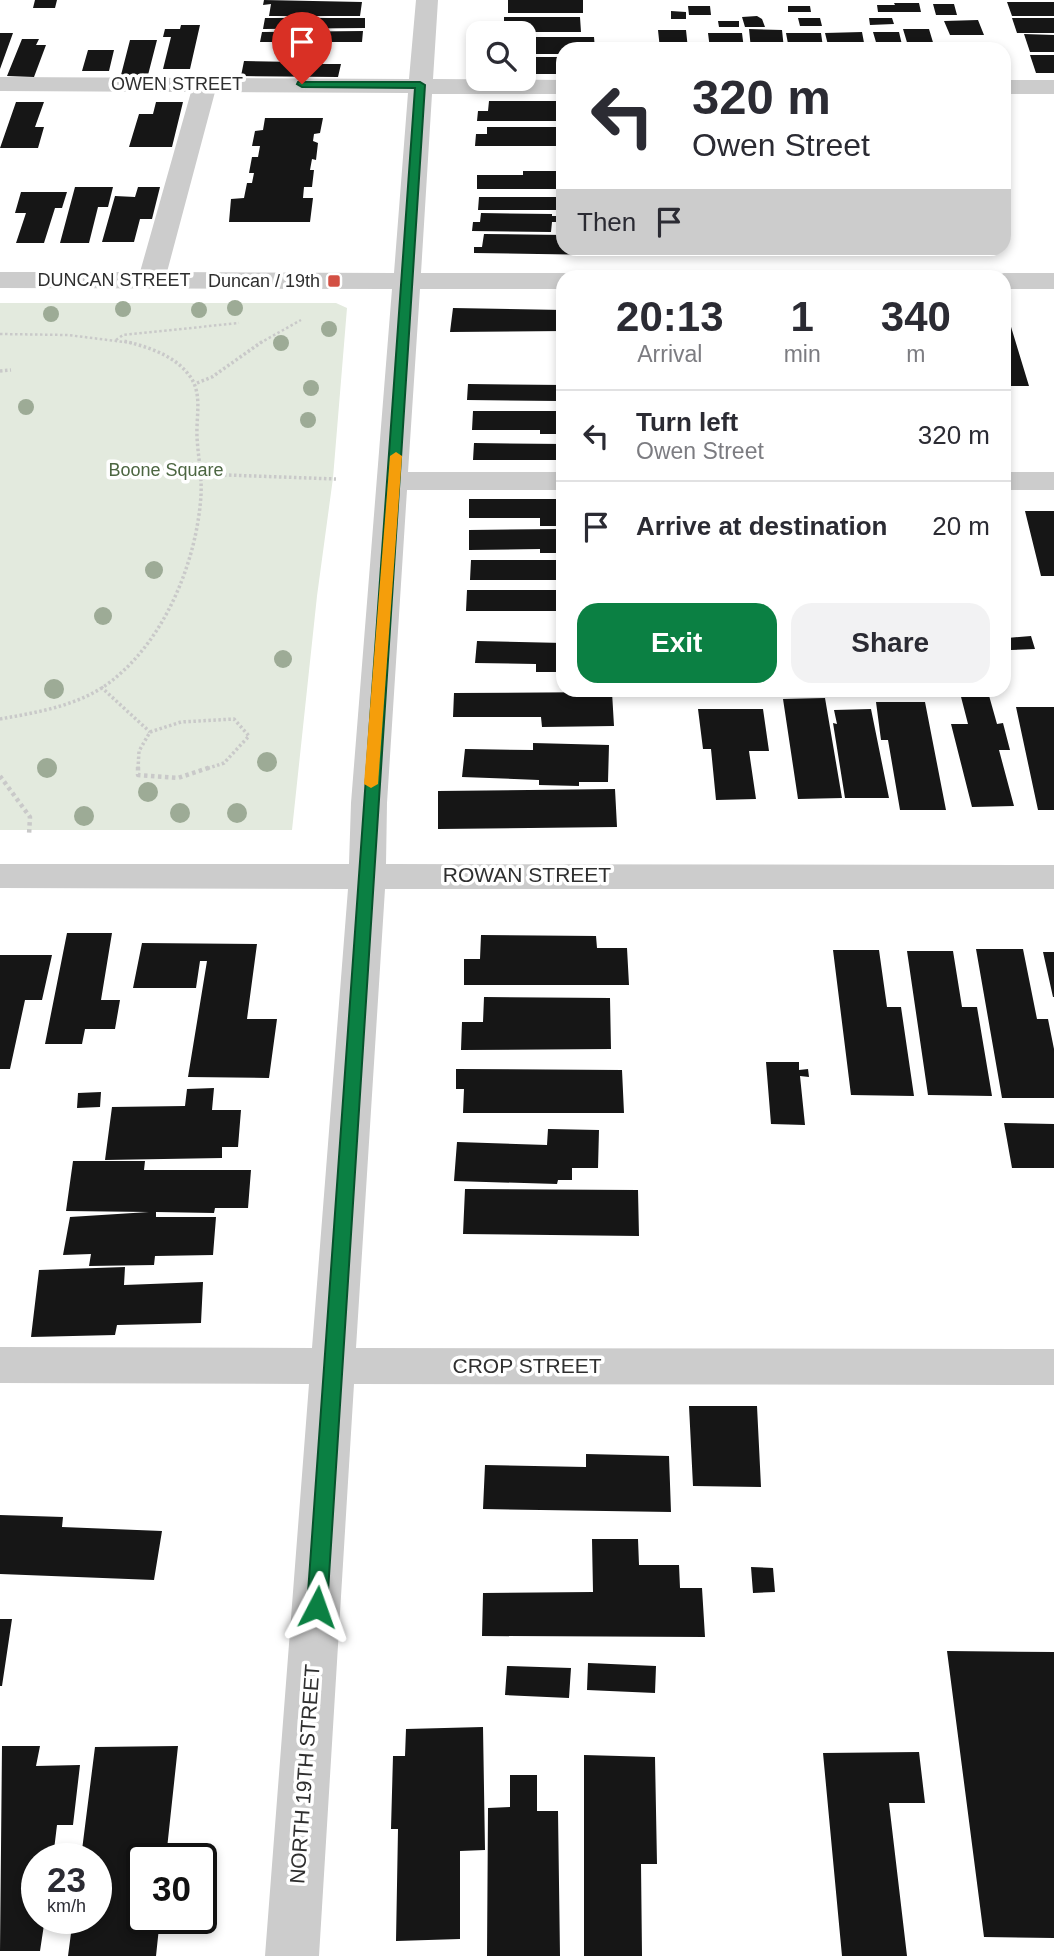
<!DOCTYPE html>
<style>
body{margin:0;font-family:Arial,sans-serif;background:#f2f2f3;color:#2b2b33;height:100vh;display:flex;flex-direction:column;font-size:26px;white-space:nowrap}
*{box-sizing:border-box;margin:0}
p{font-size:23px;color:#7c7c81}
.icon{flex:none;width:38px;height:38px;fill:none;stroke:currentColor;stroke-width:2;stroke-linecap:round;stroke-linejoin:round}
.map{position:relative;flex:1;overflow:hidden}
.side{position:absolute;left:556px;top:270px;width:455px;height:427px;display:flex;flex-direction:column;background:#fff;border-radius:21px;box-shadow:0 4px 10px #0003}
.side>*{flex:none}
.guide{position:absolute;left:556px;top:42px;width:455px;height:214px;border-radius:21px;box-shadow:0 4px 10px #0003;background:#fff;color:#2b2b33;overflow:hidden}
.controls{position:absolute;left:466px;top:21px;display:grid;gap:14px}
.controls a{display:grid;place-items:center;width:70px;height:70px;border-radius:14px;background:#fff;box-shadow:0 4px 10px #0003;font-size:35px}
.speed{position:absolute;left:21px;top:1843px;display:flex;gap:14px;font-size:35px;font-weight:700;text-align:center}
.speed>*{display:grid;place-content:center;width:91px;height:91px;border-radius:50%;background:#fff;box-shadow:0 4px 10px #0003;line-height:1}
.speed small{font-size:18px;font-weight:400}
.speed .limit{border:4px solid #111;border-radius:10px;background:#fff;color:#111}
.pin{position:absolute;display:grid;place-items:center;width:60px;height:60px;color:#fff;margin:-72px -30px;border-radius:50% 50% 50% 0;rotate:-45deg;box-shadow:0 0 7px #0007}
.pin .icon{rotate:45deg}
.me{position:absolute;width:77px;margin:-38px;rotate:4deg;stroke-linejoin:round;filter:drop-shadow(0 0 5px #0008)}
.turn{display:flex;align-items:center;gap:24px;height:147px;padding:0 21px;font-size:32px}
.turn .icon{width:91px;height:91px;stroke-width:2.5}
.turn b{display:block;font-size:49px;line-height:60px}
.then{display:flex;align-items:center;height:66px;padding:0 21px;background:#0003;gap:14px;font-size:26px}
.eta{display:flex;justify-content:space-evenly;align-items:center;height:119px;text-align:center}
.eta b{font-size:42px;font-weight:700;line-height:49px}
.primary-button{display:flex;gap:14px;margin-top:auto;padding:14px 21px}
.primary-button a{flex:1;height:80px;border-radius:21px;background:#0b8043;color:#fff;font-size:28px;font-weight:700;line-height:80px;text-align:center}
.primary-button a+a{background:#f2f2f3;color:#2b2b33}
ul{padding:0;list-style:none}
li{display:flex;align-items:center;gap:21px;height:91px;padding:0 21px;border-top:2px solid #e1e1e2}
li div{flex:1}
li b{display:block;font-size:26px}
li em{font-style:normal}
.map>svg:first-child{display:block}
.green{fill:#e3eade}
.building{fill:#161616}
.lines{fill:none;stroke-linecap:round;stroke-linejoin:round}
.path-far2{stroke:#c9c9c9;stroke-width:2.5;stroke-dasharray:2.5 2.5;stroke-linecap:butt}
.path-far1{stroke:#c9c9c9;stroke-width:3.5;stroke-dasharray:2.5 2.5;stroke-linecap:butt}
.path{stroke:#c9c9c9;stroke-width:4.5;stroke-dasharray:3.5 3.5;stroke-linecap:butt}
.minor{fill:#ccc;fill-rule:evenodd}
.tree{fill:#9dab96}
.route{fill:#0b8043;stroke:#07532c;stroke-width:2}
.slow{fill:#f59e0b}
.poi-dot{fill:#d35044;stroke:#fff;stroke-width:2.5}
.labels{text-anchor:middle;stroke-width:7;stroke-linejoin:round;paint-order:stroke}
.far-street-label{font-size:18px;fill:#2f2f2f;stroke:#fff}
.far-poi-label{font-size:18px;fill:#2f2f2f;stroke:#fff;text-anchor:end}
.far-park-label{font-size:18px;fill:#4c6641;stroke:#fff}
.street-label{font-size:21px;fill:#2f2f2f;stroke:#fff}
</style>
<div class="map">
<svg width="1054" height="1956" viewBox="0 0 1054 1956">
<rect width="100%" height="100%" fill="#fff"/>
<path class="green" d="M0,303h336l11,5 -14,170 -16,118 -25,234h-292z"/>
<path class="building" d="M35,0h22l-2,8h-22z
M264,0l98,2 -2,14h-91l2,-12 -8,1z
M508,0h75v13h-75z
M1007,2h47v14h-42z
M894,3h25l2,9h-43l-1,-7h18z
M933,4h21l3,11h-21z
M688,6h22l1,9h-22z
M788,6h22l1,6h-23z
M671,11l15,1v7h-15z
M757,16l5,3 3,8h-20l-3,-10z
M504,17h76l1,15h-85l-1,-9h9z
M265,18h100v10l-102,1z
M798,18h22l2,8h-22z
M869,18h23l2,6 -24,1z
M1012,18h42v15h-37z
M978,20l6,15h-34l-6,-14z
M718,21h21v6h-20z
M181,25h19l-10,44h-27l8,-32h-8l2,-8h15z
M749,29l33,1 2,19h-33z
M903,29h26l6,20h-26z
M658,30h28l2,19h-28z
M363,31l-1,11h-102l2,-10z
M862,32l3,16 -36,1 -4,-16z
M873,32h26l4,17h-25z
M0,33h13l-13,36z
M708,33h34l2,16h-34z
M786,33h35l2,14 -34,2z
M1024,34l30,1v17h-24z
M523,37h71l1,12h-31v5h-41z
M22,39h17l-3,6h10l-12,32 -27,-1z
M130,40h27l-9,35h-27z
M88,50h26l-5,21h-27z
M1030,55h24v18h-18z
M523,57h41v17h-41z
M244,61l54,1v2h43l-3,13 -97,-1z
M489,101h75v20h-87l1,-10h10z
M16,102h28l-9,25h9l-6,21h-38z
M156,102h27l-11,45h-43l10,-33h14z
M265,118h58l-3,15 -6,1 -1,7 5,2 -2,17 -4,-1 -2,11h4l-2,17h-8l-1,11h10l-3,24h-81l2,-23 13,-1 3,-15h5l2,-10h-5l3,-16h6l2,-11h-8l3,-15 8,-1z
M487,127h77v19h-89l1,-12h11z
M523,171h41v18h-87v-14h46z
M75,187h38l-5,20h-10l-9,36h-29z
M138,187h22l-8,32h-12l-6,23h-32l13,-46 20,1z
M21,192h46l-5,16h-7l-11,35h-28l10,-30h-11z
M479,197h85v13h-86z
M481,213l71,1v2h12v6h-12l-1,10 -79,-1 1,-9h7z
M484,234l80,1v13h36l-1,7 -125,-2v-6h8z
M453,308l111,2v21l-114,1z
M1004,317h4l21,69h-25z
M468,384l96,1v22h-4v-6l-93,-1z
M473,411h91v23h-24v-4h-68z
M474,443l90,1v16h-91z
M469,499h95v27h-24v-8h-71z
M1025,511h29v65h-13z
M564,529v24h-24v-4l-71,1v-20z
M471,560h93v20h-94z
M467,590h97v21h-98z
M1031,636l4,13 -24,1 -4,-12z
M477,641l87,2v29h-28v-8l-61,-1z
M612,692l2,34 -72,1 -1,-10h-88l1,-24z
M988,692l9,32 6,-1 7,27h-11l15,56 -42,1 -21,-83h17l-8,-31z
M825,698l17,100 -44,1 -15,-100z
M876,702h49l21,108h-46l-12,-70h-7z
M1016,707h38v103h-16z
M698,709h65l6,42h-20l7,48 -40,1 -5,-51h-8z
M871,709l18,89h-44l-12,-75 4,1 -3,-14z
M533,743l76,2 -1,37h-29v4l-40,-1v-5l-77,-3 3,-28 68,1z
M615,789l2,38 -179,2v-38z
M67,933h45l-11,67h19l-5,29h-30l-3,15h-37z
M481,935l115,1 1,12h30l2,37h-165v-26h16z
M142,943l115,1 -10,75h30l-8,59 -81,-1 19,-116h-7l-4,27h-63z
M976,949h47l14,70h11l6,30v49h-52z
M833,950h46l8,57h14l13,89 -63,-1z
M907,951h46l9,56h15l15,89 -64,-1z
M1043,952h11v45h-1z
M0,955h52l-10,45h-17l-15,69h-10z
M484,997l126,1 1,51 -150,1 1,-28h21z
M766,1062h33v8l9,-1 1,8 -9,-1 5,49 -34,-1z
M456,1069l166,1 2,43h-161l1,-24h-8z
M214,1088l-2,22h29l-3,37h-16v11l-117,2 7,-53 73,-1 2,-17z
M101,1092l-1,15 -23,1 1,-15z
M1004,1123l50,1v44h-42z
M548,1129l51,1 -1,38h-26v12h-14l-1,4 -103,-3 3,-39 90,3z
M73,1161h72l-1,9h107l-3,38h-33l-1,5 -58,-1v5h60l-3,38 -58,1 -1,9 -65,1 2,-12 -28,1 7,-38 79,-5 -83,-1z
M465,1189l173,1 1,46 -176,-2z
M125,1267l-1,18 79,-3 -2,41 -84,2 -2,10 -84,2 8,-67z
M689,1406h68l4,81 -68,-1z
M586,1454l83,2 2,56 -188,-3 2,-44 101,2z
M0,1515l63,2 -1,10 100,4 -8,49 -154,-6z
M592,1539h46l1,26h40l1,23h22l3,49 -223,-1 1,-43 110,-1z
M751,1567l22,1 2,24 -22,1z
M0,1619h12l-10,67h-2z
M947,1651l107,1v286l-70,-1z
M588,1663l68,3 -1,27 -68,-3z
M507,1666l64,2 -2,30 -64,-3z
M483,1727l2,123 -25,1v88l-64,2 2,-112h-7l2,-73h12l1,-27z
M2,1746h38l-4,20 44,-1 -7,60h-16l-4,33h-16v60h8l-5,33h-40z
M178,1746l-12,112h-24v60h18l-4,38h-88l5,-38h23v-60h-15l14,-111z
M919,1752l6,51h-36l18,153h-65l-19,-203z
M584,1755l71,2 2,107h-16l1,92h-58z
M510,1775h27v36h21l2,145h-73l1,-148 22,-1z"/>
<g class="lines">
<path class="path-far2" d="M0,334l68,1 64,8
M116,340l7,-5 116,-12
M260,343l41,-23"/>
<path class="path-far1" d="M0,371l11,-1
M197,383l15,-6 51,-36
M199,474l137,5
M101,687l49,45
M0,719c39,-7 83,-14 114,-40 52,-42 83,-119 87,-184 1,-19 -3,-39 -4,-58 -1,-22 6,-44 -8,-62 -15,-20 -41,-28 -65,-34
M150,732l31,-10 53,-3 15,17 -25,27 -18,6
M138,769l1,-18 11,-19"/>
<path class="path" d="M138,767v8l40,3 33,-11
M0,776l30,41 -1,18"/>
<path class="minor" d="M416,0h22l-5,79 131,1v14h-132l-11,179h143l11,3h-11v13h-144l-12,183h156v18h-157l-20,313 -1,61 668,1v24h-669l-29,459 698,1v36l-700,-1 -35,572h-54l44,-572 -309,-1v-36l312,1 36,-459 -348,-1v-24h349l2,-61 41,-514 -392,-1v-16h140l51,-180 -191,-1v-14l409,2zM215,92l193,1 -14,180 -227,-1z
M1004,80h50v14h-50z
M1004,273h50v16h-50v-13h-11z
M1004,472h50v18h-50z"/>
</g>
<g class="tree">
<circle cx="235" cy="308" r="8"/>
<circle cx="123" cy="309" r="8"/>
<circle cx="199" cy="310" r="8"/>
<circle cx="51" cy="314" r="8"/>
<circle cx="329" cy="329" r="8"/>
<circle cx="281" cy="343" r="8"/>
<circle cx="311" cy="388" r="8"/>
<circle cx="26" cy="407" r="8"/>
<circle cx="308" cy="420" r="8"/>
<circle cx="154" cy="570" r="9"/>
<circle cx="103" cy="616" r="9"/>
<circle cx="283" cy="659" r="9"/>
<circle cx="54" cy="689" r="10"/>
<circle cx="267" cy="762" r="10"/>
<circle cx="47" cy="768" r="10"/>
<circle cx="148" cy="792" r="10"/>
<circle cx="180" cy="813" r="10"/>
<circle cx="237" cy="813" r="10"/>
<circle cx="84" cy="816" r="10"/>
</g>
<path class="route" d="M298,82h122l5,3 -98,1522 -3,6 -7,3 -8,-3 -2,-6 108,-1519 -113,-1 -5,-3z"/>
<path class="slow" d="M396,452l6,4 -24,328 -7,4 -7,-4 26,-328z"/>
<rect class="poi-dot" x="327" y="274" width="14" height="14" rx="3.5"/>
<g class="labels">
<g class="far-street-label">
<text x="177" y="90">OWEN STREET</text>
<text x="114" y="286">DUNCAN STREET</text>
</g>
<g class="far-poi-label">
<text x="320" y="287">Duncan / 19th</text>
</g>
<g class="far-park-label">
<text x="166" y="476">Boone Square</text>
</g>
<g class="street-label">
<text x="527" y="882">ROWAN STREET</text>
<text x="527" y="1373">CROP STREET</text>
<text transform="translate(305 1774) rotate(-86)" y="7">NORTH 19TH STREET</text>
</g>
</g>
</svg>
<div class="controls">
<a><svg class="icon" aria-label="search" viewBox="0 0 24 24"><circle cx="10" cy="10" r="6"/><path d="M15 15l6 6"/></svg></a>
</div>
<div class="speed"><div>23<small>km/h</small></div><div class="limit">30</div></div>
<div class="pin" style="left:302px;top:84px;background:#d93025"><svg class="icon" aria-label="arrive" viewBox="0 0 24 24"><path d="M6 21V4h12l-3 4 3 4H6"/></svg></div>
<svg class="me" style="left:317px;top:1607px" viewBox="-20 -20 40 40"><path d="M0-17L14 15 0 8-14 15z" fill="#0b8043" stroke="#fff" stroke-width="4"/></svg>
<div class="guide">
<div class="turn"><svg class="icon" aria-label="left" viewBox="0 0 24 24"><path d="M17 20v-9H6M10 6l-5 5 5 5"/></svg><div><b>320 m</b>Owen Street</div></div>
<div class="then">Then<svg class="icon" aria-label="arrive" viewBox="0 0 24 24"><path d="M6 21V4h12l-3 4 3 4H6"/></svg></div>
</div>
<section class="side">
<div class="eta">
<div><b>20:13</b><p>Arrival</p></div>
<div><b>1</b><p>min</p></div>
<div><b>340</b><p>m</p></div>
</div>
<ul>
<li><svg class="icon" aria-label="left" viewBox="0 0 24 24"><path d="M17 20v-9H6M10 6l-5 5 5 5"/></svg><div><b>Turn left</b><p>Owen Street</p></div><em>320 m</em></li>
<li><svg class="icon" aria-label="arrive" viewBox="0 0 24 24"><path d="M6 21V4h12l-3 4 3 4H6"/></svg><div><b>Arrive at destination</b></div><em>20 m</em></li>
</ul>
<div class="primary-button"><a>Exit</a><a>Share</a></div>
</section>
</div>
